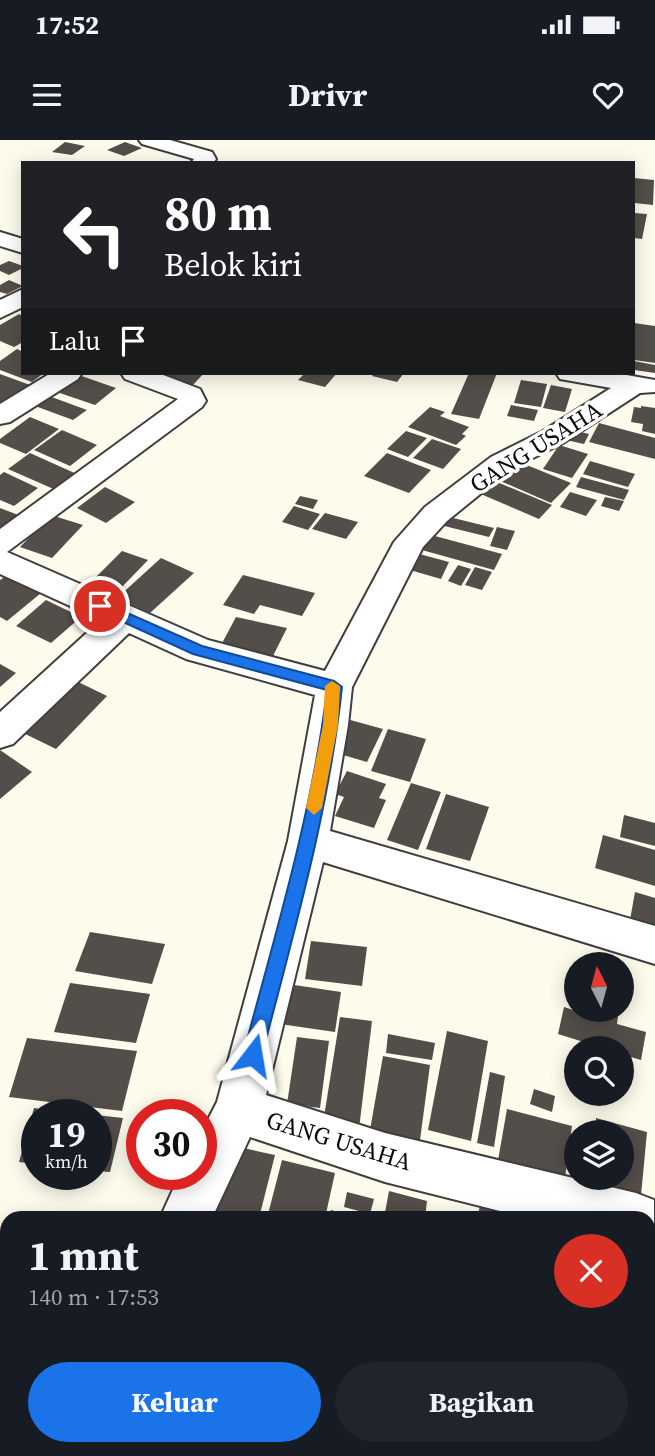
<!DOCTYPE html>
<html lang="id">
<meta charset="utf-8">
<style>
body{margin:0;font-family:"Source Serif 4",serif;background:#20242c;color:#f1f3f6;height:100vh;display:flex;flex-direction:column;font-size:26px;white-space:nowrap}
*{box-sizing:border-box;margin:0}
p{font-size:23px;color:#9ea1a6}
.icon{flex:none;width:38px;height:38px;fill:none;stroke:currentColor;stroke-width:2;stroke-linecap:round;stroke-linejoin:round}
.map{position:relative;flex:1;overflow:hidden}
.panel{position:absolute;left:0px;top:1071px;width:656px;height:245px;display:flex;flex-direction:column;background:#171b24;border-radius:21px 21px 0 0;box-shadow:0 4px 18px #0003}
.panel>*{flex:none}
.banner{position:absolute;left:21px;top:21px;width:614px;height:214px;border-radius:0px;box-shadow:0 4px 18px #0003;background:#202124;color:#fff;overflow:hidden}
.needle{width:46px;rotate:354deg}
.buttons{position:absolute;left:564px;top:812px;display:grid;gap:14px}
.buttons a{display:grid;place-items:center;width:70px;height:70px;border-radius:50%;background:#171b24;box-shadow:0 4px 18px #0003;font-size:35px}
.speed{position:absolute;left:21px;top:959px;display:flex;gap:14px;font-size:35px;font-weight:700;text-align:center}
.speed>*{display:grid;place-content:center;width:91px;height:91px;border-radius:50%;background:#171b24;box-shadow:0 4px 18px #0003;line-height:1}
.speed small{font-size:18px;font-weight:400}
.speed .limit{border:10px solid #d22;background:#fff;color:#111}
.pin{position:absolute;display:grid;place-items:center;width:60px;height:60px;color:#fff;margin:-30px;border:4px solid #fff;border-radius:50%;box-shadow:0 2px 7px #0007}
.me{position:absolute;width:77px;margin:-38px;rotate:14deg;stroke-linejoin:round;filter:drop-shadow(0 0 5px #0008)}
.turn{display:flex;align-items:center;gap:24px;height:147px;padding:0 28px;font-size:32px}
.turn .icon{width:91px;height:91px;stroke-width:2.5}
.turn b{display:block;font-size:49px;line-height:60px}
.then{display:flex;align-items:center;height:66px;padding:0 28px;background:#0003;gap:14px;font-size:26px}
.round{display:grid;place-items:center;flex:none;width:74px;height:74px;border-radius:37px;background:#20242c}
.head{display:flex;align-items:center;justify-content:space-between;height:119px;padding:0 28px}
h1{font-size:42px;font-weight:700;line-height:52px}
.button{display:flex;gap:14px;margin-top:auto;padding:14px 28px}
.button a{flex:1;height:80px;border-radius:42px;background:#1a73e8;color:#fff;font-size:28px;font-weight:700;line-height:80px;text-align:center}
.button a+a{background:#20242c;color:#f1f3f6}
.status{display:flex;justify-content:space-between;align-items:center;height:49px;padding:0 35px;background:#171b24;direction:ltr}
.status svg{height:19px;fill:currentColor}
header{display:flex;justify-content:space-between;align-items:center;height:91px;padding:0 28px;background:#171b24;font-size:32px;font-weight:700}
.map>svg:first-child{display:block}
.building{fill:#534e49}
.lines{fill:none;stroke-linecap:round;stroke-linejoin:round}
.minor-casing{stroke:#3f3f3f;stroke-width:4}
.minor{fill:#fff;fill-rule:evenodd}
.route{fill:#1a73e8;stroke:#114b97;stroke-width:2}
.slow{fill:#f59e0b}
.labels{text-anchor:middle;stroke-width:7;stroke-linejoin:round;paint-order:stroke}
.street-label{font-size:24px;fill:#0c0c0c;stroke:#fff}
</style>
<div class="status"><b>17:52</b><svg viewBox="0 0 49 12"><path d="M0 12V9h3v3zM5 12V6h3v6zM10 12V3h3v9zM15 12V0h3v12zM26 1h20v11H26zM47 4h2v5h-2z"/></svg></div>
<header><svg class="icon" aria-label="menu" viewBox="0 0 24 24"><path d="M4 6h16M4 12h16M4 18h16"/></svg>Drivr<svg class="icon" aria-label="heart" viewBox="0 0 24 24"><path d="M12 20l-8-8c-3-5 5-10 8-4 3-6 11-1 8 4z"/></svg></header>
<div class="map">
<svg width="655" height="1316" viewBox="0 0 655 1316">
<rect width="100%" height="100%" fill="#fdfbec"/>
<path class="building" d="M65,2l20,4 -13,9 -20,-3z
M125,2l17,6 -18,8 -17,-6z
M634,38l20,2 -1,25 -19,-2z
M634,73l13,1 -5,25 -8,-1z
M9,121l14,5v2l-14,7 -9,-4v-6z
M9,140l14,6 -16,8 -7,-2v-7z
M19,174l4,2v26l-9,5 -14,-6v-16z
M634,183l21,3v37l-21,-3z
M17,209l6,3v21h21l-12,9 -32,-12v-9z
M634,221l21,4v8l-21,-3z
M73,233l43,15 -21,17 -44,-15z
M160,233h44l-11,12 -35,-10z
M305,233h32l-12,14 -27,-7z
M375,233h29l-7,9 -25,-6z
M469,233h28l-18,46 -28,-5z
M0,234l30,11 -30,22z
M521,240l26,4 -6,23 -27,-4z
M551,245l21,4 -7,23 -22,-4z
M49,256l38,14 -14,10 -38,-14z
M511,265l27,5 -4,11 -27,-5z
M641,266l14,2v26l-13,-3 1,-7 -12,-2 3,-15 7,1z
M430,267l15,5 -5,4 29,11 -7,7 4,2 -10,9 -48,-18z
M30,277l29,12 -33,25 -26,-11v-4z
M599,283l56,15v21l-66,-17z
M62,290l35,15 -27,21 -36,-16z
M572,290l17,4 -5,10 -18,-4z
M406,291l21,7 -19,19 -21,-8z
M432,299l29,10 -18,20 -30,-11z
M559,305l29,9 -16,24 -29,-9z
M30,313l49,22 -21,16 -50,-22z
M387,313l44,17 -22,23 -45,-17z
M512,319l59,24 -20,20 -60,-26z
M590,321l45,13 -7,13 -45,-13z
M4,332l34,16 -24,18 -14,-6v-25z
M581,337l48,13 -5,10 -48,-13z
M490,339l62,26 -13,14 -63,-27z
M105,347l30,15 -29,21 -29,-15z
M570,352l27,8 -11,16 -26,-9z
M300,356l18,4 -5,9 -18,-5z
M605,357l19,4 -5,10 -18,-5z
M294,366l26,8 -12,16 -26,-8z
M0,368l21,8 -21,19z
M325,373l33,9 -12,17 -34,-10z
M437,374l57,14 -5,9 -57,-14z
M51,375l32,10 -31,33 -32,-11z
M497,387l18,4 -8,19 -17,-4z
M420,392l82,22 -8,16 -83,-23z
M122,411l26,9 -26,27 -26,-10z
M412,412l37,10 -8,17 -38,-11z
M161,418l33,15 -44,40 -33,-15z
M458,425l13,4 -10,17 -13,-5z
M475,427l17,5 -10,18 -17,-5z
M243,435l72,18 -13,23 -42,-11 -6,9 -31,-9z
M6,436l35,17 -34,28 -7,-4v-37z
M46,460l35,17 -30,26 -35,-17z
M236,477l51,11 -15,30 -52,-11z
M0,524l16,9 -16,14z
M64,535l43,21 -51,53 -45,-22z
M343,578l40,11 -16,33 -41,-12z
M388,589l38,10 -16,43 -39,-11z
M0,610l32,22 -32,27z
M347,631l39,13 -7,14 7,2 -12,28 -39,-12 9,-19 -9,-3z
M411,643l30,9 -23,58 -31,-10z
M446,654l43,13 -19,54 -44,-12z
M624,675l31,8v23l-35,-9z
M603,695l52,15v36l-60,-18z
M635,752l20,6v40l-27,-7z
M90,792l75,12 -13,40 -77,-13z
M311,801l56,6 -5,39 -57,-7z
M70,843l80,11 -14,49 -82,-11z
M281,843l60,9 -6,40 -62,-9z
M564,867l28,9 1,-6h4l21,6 -1,8 29,8 -5,28 -20,-6v-6h-18l-45,-14z
M340,877l32,4 -13,108 -36,-6z
M447,891l41,10 -17,100 -43,-11z
M388,894l47,9 -3,17 -46,-7z
M297,897l32,4 -9,67 -33,-4z
M27,898l110,13 -15,60 -113,-14z
M383,916l47,9 -10,75 -50,-10z
M490,932l15,4 -11,71 -17,-4z
M534,949l21,7 -3,16 -22,-8z
M34,968l46,7h-43v49l-18,-2z
M507,969l65,17 -8,59 -67,-19z
M96,975l27,3 -13,54 -14,-1z
M596,978l51,14 -7,74 -52,-15 1,-13h32v-46h-26z
M225,1004l50,11 -16,63h-38l-14,-3z
M282,1020l53,13 -10,45h-58z
M389,1051l38,10 -2,17h-41z
M347,1052l27,7 -4,15 -26,-7z
M481,1062l36,12 -1,4h-39z
M331,1070l27,7v1h-28z
M649,1111l6,2v37l-6,-2z
M649,1169l6,2v111l-6,-1z
M0,1199l7,6v104h6l-5,7h-8z
M649,1289l6,1v26h-27v-7h21z
M162,1309h59l-2,7h-59z
M274,1309h82l-2,7h-81z
M369,1309h44l-1,7h-43z
M431,1309h52v7h-53z"/>
<g class="lines">
<defs>
<path id="minor" d="M139,0h31l42,12 4,7 -3,4h-22l3,-4 -52,-15z
M0,92l23,7v14l-23,-7z
M23,149v18l-23,11v-18z
M51,233h31l-4,6 -68,43 -10,2v-20z
M121,233h37l42,16 6,12 -4,6 -195,145 201,88 117,31 69,-129 31,-35 66,-50 52,-26 68,-43 -51,-9 -4,-6h59l40,7v12l-15,1 -77,50 -52,26 -64,52 -24,26 -71,140 -4,38 -18,106 325,95v38l-332,-102 -57,233 119,38 251,60 18,7v36l-5,2v-20h-121l-143,-36 -135,-45 -38,81h-52l20,-44h21v-41l16,-31 71,-261 27,-146 -129,-36 -57,-26 -116,111 -13,4v-36l101,-92 -101,-46v-45l178,-130 -53,-20z
M65,1309h58l-3,7h-58z"/>
</defs>
<use href="#minor" class="minor-casing"/>
<use href="#minor" class="minor"/>
</g>
<path class="route" d="M100,461l102,45 132,35 8,6c-13,125 -49,247 -80,368l-2,7 -7,2 -7,-2 -3,-7c32,-120 69,-241 84,-365l-134,-36 -98,-45v-6z"/>
<path class="slow" d="M332,541l8,5 -2,39 -16,83 -8,7 -8,-7 17,-83 2,-39z"/>
<g class="labels">
<g class="street-label">
<text transform="translate(536 307) rotate(-32)" y="8">GANG USAHA</text>
<text transform="translate(339 1001) rotate(17)" y="8">GANG USAHA</text>
</g>
</g>
</svg>
<div class="buttons">
<a><svg class="needle" viewBox="-14 -14 28 28"><path d="M0-13l5 13h-10z" fill="#e53935"/><path d="M0 13l5-13h-10z" fill="#9ea1a6"/></svg></a>
<a><svg class="icon" aria-label="search" viewBox="0 0 24 24"><circle cx="10" cy="10" r="6"/><path d="M15 15l6 6"/></svg></a>
<a><svg class="icon" aria-label="layers" viewBox="0 0 24 24"><path d="M12 4l9 5-9 5-9-5zM3 14l9 5 9-5"/></svg></a>
</div>
<div class="speed"><div>19<small>km/h</small></div><div class="limit">30</div></div>
<div class="pin" style="left:100px;top:466px;background:#d93025"><svg class="icon" aria-label="arrive" viewBox="0 0 24 24"><path d="M6 21V4h12l-3 4 3 4H6"/></svg></div>
<svg class="me" style="left:253px;top:915px" viewBox="-20 -20 40 40"><path d="M0-17L14 15 0 8-14 15z" fill="#1a73e8" stroke="#fff" stroke-width="4"/></svg>
<div class="banner">
<div class="turn"><svg class="icon" aria-label="left" viewBox="0 0 24 24"><path d="M17 20v-9H6M10 6l-5 5 5 5"/></svg><div><b>80 m</b>Belok kiri</div></div>
<div class="then">Lalu<svg class="icon" aria-label="arrive" viewBox="0 0 24 24"><path d="M6 21V4h12l-3 4 3 4H6"/></svg></div>
</div>
<section class="panel">
<div class="head"><div><h1>1 mnt</h1><p>140 m · 17:53</p></div><a class="round" style="background:#d93025;color:#fff"><svg class="icon" aria-label="close" viewBox="0 0 24 24"><path d="M6 6l12 12M18 6L6 18"/></svg></a></div>
<div class="button"><a>Keluar</a><a>Bagikan</a></div>
</section>
</div>
